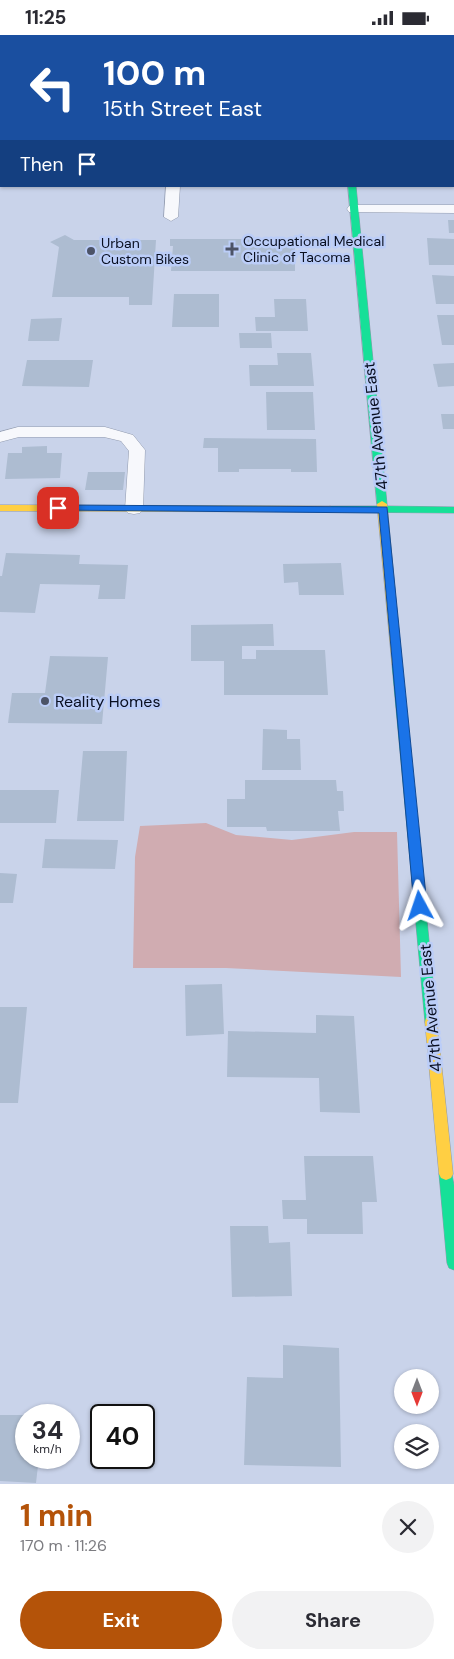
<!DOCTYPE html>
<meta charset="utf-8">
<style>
body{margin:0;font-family:"DM Sans",sans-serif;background:#f2f2f3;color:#2b2b33;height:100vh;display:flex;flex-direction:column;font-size:19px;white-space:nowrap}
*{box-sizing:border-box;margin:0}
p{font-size:16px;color:#7c7c81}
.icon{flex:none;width:28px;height:28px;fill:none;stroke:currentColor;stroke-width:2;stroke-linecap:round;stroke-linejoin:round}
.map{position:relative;height:1449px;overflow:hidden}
.panel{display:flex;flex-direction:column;background:#fff;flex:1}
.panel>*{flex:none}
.top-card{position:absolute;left:0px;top:0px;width:455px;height:152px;box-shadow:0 1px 4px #0004;background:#1a4fa0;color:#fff;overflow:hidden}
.needle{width:32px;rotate:180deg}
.fabs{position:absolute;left:394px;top:1334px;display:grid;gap:10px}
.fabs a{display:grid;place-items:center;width:45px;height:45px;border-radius:50%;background:#fff;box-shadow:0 1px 4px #0004;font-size:25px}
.speed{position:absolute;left:15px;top:1369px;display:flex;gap:10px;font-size:25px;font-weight:700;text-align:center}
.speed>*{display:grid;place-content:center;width:65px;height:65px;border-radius:50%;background:#fff;box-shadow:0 1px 4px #0004;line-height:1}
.speed small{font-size:12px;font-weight:400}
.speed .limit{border:2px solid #111;border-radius:8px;background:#fff;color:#111}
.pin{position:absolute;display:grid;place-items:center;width:42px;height:42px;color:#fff;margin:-21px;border-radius:10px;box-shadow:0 2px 8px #0006}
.me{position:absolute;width:55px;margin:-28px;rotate:355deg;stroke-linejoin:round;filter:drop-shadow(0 0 4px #0008)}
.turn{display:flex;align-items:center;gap:18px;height:105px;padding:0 20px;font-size:22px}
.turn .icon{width:65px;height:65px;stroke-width:2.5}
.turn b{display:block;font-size:35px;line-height:42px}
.then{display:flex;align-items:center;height:48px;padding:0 20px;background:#0003;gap:10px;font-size:19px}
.round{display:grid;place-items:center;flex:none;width:52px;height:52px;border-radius:26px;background:#f2f2f3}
.overview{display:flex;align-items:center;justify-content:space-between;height:85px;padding:0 20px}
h1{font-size:30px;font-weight:700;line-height:38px;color:#b45309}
.cta{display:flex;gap:10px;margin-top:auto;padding:10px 20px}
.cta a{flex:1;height:58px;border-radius:30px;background:#b45309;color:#fff;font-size:20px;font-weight:700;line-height:58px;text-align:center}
.cta a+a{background:#f2f2f3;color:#2b2b33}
.status{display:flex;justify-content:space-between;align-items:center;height:35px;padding:0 25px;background:#fff;direction:ltr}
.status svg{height:14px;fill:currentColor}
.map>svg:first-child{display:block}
.green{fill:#d0acb1}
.building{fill:#adbcd1}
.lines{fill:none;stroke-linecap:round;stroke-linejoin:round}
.lane-casing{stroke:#919aae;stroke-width:1}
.street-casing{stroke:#919aae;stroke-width:29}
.fast-casing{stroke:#919aae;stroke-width:1}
.slow-casing{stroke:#919aae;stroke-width:1}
.lane{fill:#f7f8fc;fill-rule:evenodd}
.street{stroke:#f7f8fc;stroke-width:28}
.fast{fill:#16e098;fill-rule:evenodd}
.slow{fill:#ffcf43;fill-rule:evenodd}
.route{fill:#1a73e8;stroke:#114b97}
.poi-dot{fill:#4c5367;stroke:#bbcdf8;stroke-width:2}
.labels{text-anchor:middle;stroke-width:5;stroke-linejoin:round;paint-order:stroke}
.far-poi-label{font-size:14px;fill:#080e20;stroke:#bbcdf8;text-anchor:start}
.street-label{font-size:16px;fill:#080e20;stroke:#bbcdf8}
.poi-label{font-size:16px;fill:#080e20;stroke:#bbcdf8;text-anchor:start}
</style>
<div class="status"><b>11:25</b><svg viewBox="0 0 49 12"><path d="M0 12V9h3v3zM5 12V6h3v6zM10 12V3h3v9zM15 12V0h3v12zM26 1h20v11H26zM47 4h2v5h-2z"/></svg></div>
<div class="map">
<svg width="454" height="1449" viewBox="0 0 454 1449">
<rect width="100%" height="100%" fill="#c9d3ea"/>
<path class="green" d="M206,788l30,12 56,5 62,-8h43l4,145 -175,-9h-93l2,-111 5,-31z"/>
<path class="building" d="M448,185h6v13h-5z
M65,200l9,5h82l-4,65h-23v-8h-77l7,-50 -9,-5z
M427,203l27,1v26h-25z
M170,204h128v6h-3v26h-124l2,-25h-3z
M432,240l22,1v28h-18z
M174,259h45v33h-47z
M274,264h32l2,32h-52l-1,-14h20z
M437,280h17v30h-12z
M62,283l-3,23h-31l3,-22z
M239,298h32l1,15h-32z
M277,318h34l3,33h-64l-1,-21h29z
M27,325h66l-4,27 -67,-1z
M454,328v23l-16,1 -5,-23z
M266,357h47l2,38h-48z
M441,379h13v15h-11z
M204,403l112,1 1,33h-26v-3h-52v3h-21v-24h-15z
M47,411v7h15l-2,25 -55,1 3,-26h14v-6z
M88,437h37l-2,18h-38z
M6,518l74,2 -1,9 49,1 -3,34h-27l2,-14 -60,-1 -5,29 -35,-1v-36h2z
M341,528l3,32h-45l-1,-13 -14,1 -1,-19z
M273,589l1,22h-32v13h14v-9h69l3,45h-104v-34h-33v-36z
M50,621l58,1 -6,67 -94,-1 4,-30h33z
M263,694l24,1v9h13l1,31h-39z
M83,716h44l-3,70h-47z
M245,745h91l1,11h6l1,20h-6l2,20h-73l-1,-4h-39v-28h18z
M0,755h59l-3,33h-56z
M45,804l73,1 -3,29 -73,-1z
M0,838l17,1 -4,29h-13z
M222,949l2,50 -38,2 -1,-51z
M0,972h27l-9,96h-18z
M316,980l38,1 6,97 -40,-1 -1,-34 -92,-1 1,-46 88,2z
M304,1121h69l4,46h-15l1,32h-56v-15h-24l-1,-19h24z
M230,1191h38l1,17 21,-1 2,54 -60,1z
M283,1310l56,3 2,119 -97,-2 3,-88 36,1z
M0,1380h26v42h13l-3,26 -36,-2z"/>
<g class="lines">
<defs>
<path id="lane" d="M315,0h12v1h-12z
M166,151h14l-2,31 -7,4 -7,-4z
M354,170h100v8l-105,-1 -2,-3 2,-3z
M18,392h87l28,8 12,15 -2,59 -3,4 -6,1 -6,-1 -3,-4 4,-58 -8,-10 -17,-4h-85l-19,5v-10z"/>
<path id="street" d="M0,68l1,-3"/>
<path id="fast" d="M0,129h1v4h-1z
M348,151h8l31,318 -3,2 70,1v6l-124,-1 -5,-3 5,-3h50l-3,-2z
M397,626l5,4 35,357 -1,4 -5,1 -5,-1 -1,-4 -33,-357z
M446,1133l5,2 3,15v85l-5,-2 -2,-5 -8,-89 2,-4z"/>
<path id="slow" d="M382,466l5,3 15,161 -5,4 -5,-4 -15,-161z
M0,470l330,1 5,3 -5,3 -330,-1z
M431,982l5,1 1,4 16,152 -2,4 -5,2 -5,-2 -2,-4 -14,-152 1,-4z"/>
</defs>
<use href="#lane" class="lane-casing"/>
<use href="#street" class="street-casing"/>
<use href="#fast" class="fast-casing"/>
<use href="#slow" class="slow-casing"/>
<use href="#lane" class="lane"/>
<use href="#street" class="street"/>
<use href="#fast" class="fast"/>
<use href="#slow" class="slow"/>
</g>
<path class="route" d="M58,470l329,2 40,399 -2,3h-9l-2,-3 -35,-393 -325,-3v-4z"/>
<g class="poi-dot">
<path d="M229.5 206.5h5v5h5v5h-5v5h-5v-5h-5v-5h5z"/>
<circle cx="91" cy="216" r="5"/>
<circle cx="45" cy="666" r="5"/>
</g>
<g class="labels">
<g class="far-poi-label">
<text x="243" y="211">Occupational Medical<tspan x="243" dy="16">Clinic of Tacoma</tspan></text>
<text x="101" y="213">Urban<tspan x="101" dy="16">Custom Bikes</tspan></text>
</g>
<g class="street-label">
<text transform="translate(375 391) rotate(-96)" y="6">47th Avenue East</text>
<text transform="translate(430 973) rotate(-95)" y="6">47th Avenue East</text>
</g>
<g class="poi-label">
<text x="55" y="672">Reality Homes</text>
</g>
</g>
</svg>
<div class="fabs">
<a><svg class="needle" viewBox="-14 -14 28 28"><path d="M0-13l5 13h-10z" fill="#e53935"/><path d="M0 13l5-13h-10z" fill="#7c7c81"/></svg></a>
<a><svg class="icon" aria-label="layers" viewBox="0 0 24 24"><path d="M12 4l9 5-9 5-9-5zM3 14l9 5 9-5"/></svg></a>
</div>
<div class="speed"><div>34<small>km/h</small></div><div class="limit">40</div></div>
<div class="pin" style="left:58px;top:473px;background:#d93025"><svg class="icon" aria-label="arrive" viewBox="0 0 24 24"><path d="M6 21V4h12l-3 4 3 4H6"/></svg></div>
<svg class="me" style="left:420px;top:871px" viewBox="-20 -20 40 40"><path d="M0-17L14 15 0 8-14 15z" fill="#1a73e8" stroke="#fff" stroke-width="4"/></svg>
<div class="top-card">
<div class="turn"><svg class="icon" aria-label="left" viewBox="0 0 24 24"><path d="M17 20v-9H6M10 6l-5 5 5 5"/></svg><div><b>100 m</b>15th Street East</div></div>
<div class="then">Then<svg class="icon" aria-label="arrive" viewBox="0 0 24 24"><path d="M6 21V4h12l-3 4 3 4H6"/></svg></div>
</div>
</div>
<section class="panel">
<div class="overview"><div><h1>1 min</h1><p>170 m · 11:26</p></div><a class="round"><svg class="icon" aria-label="close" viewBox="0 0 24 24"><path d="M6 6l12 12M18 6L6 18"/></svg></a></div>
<div class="cta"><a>Exit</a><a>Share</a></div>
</section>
